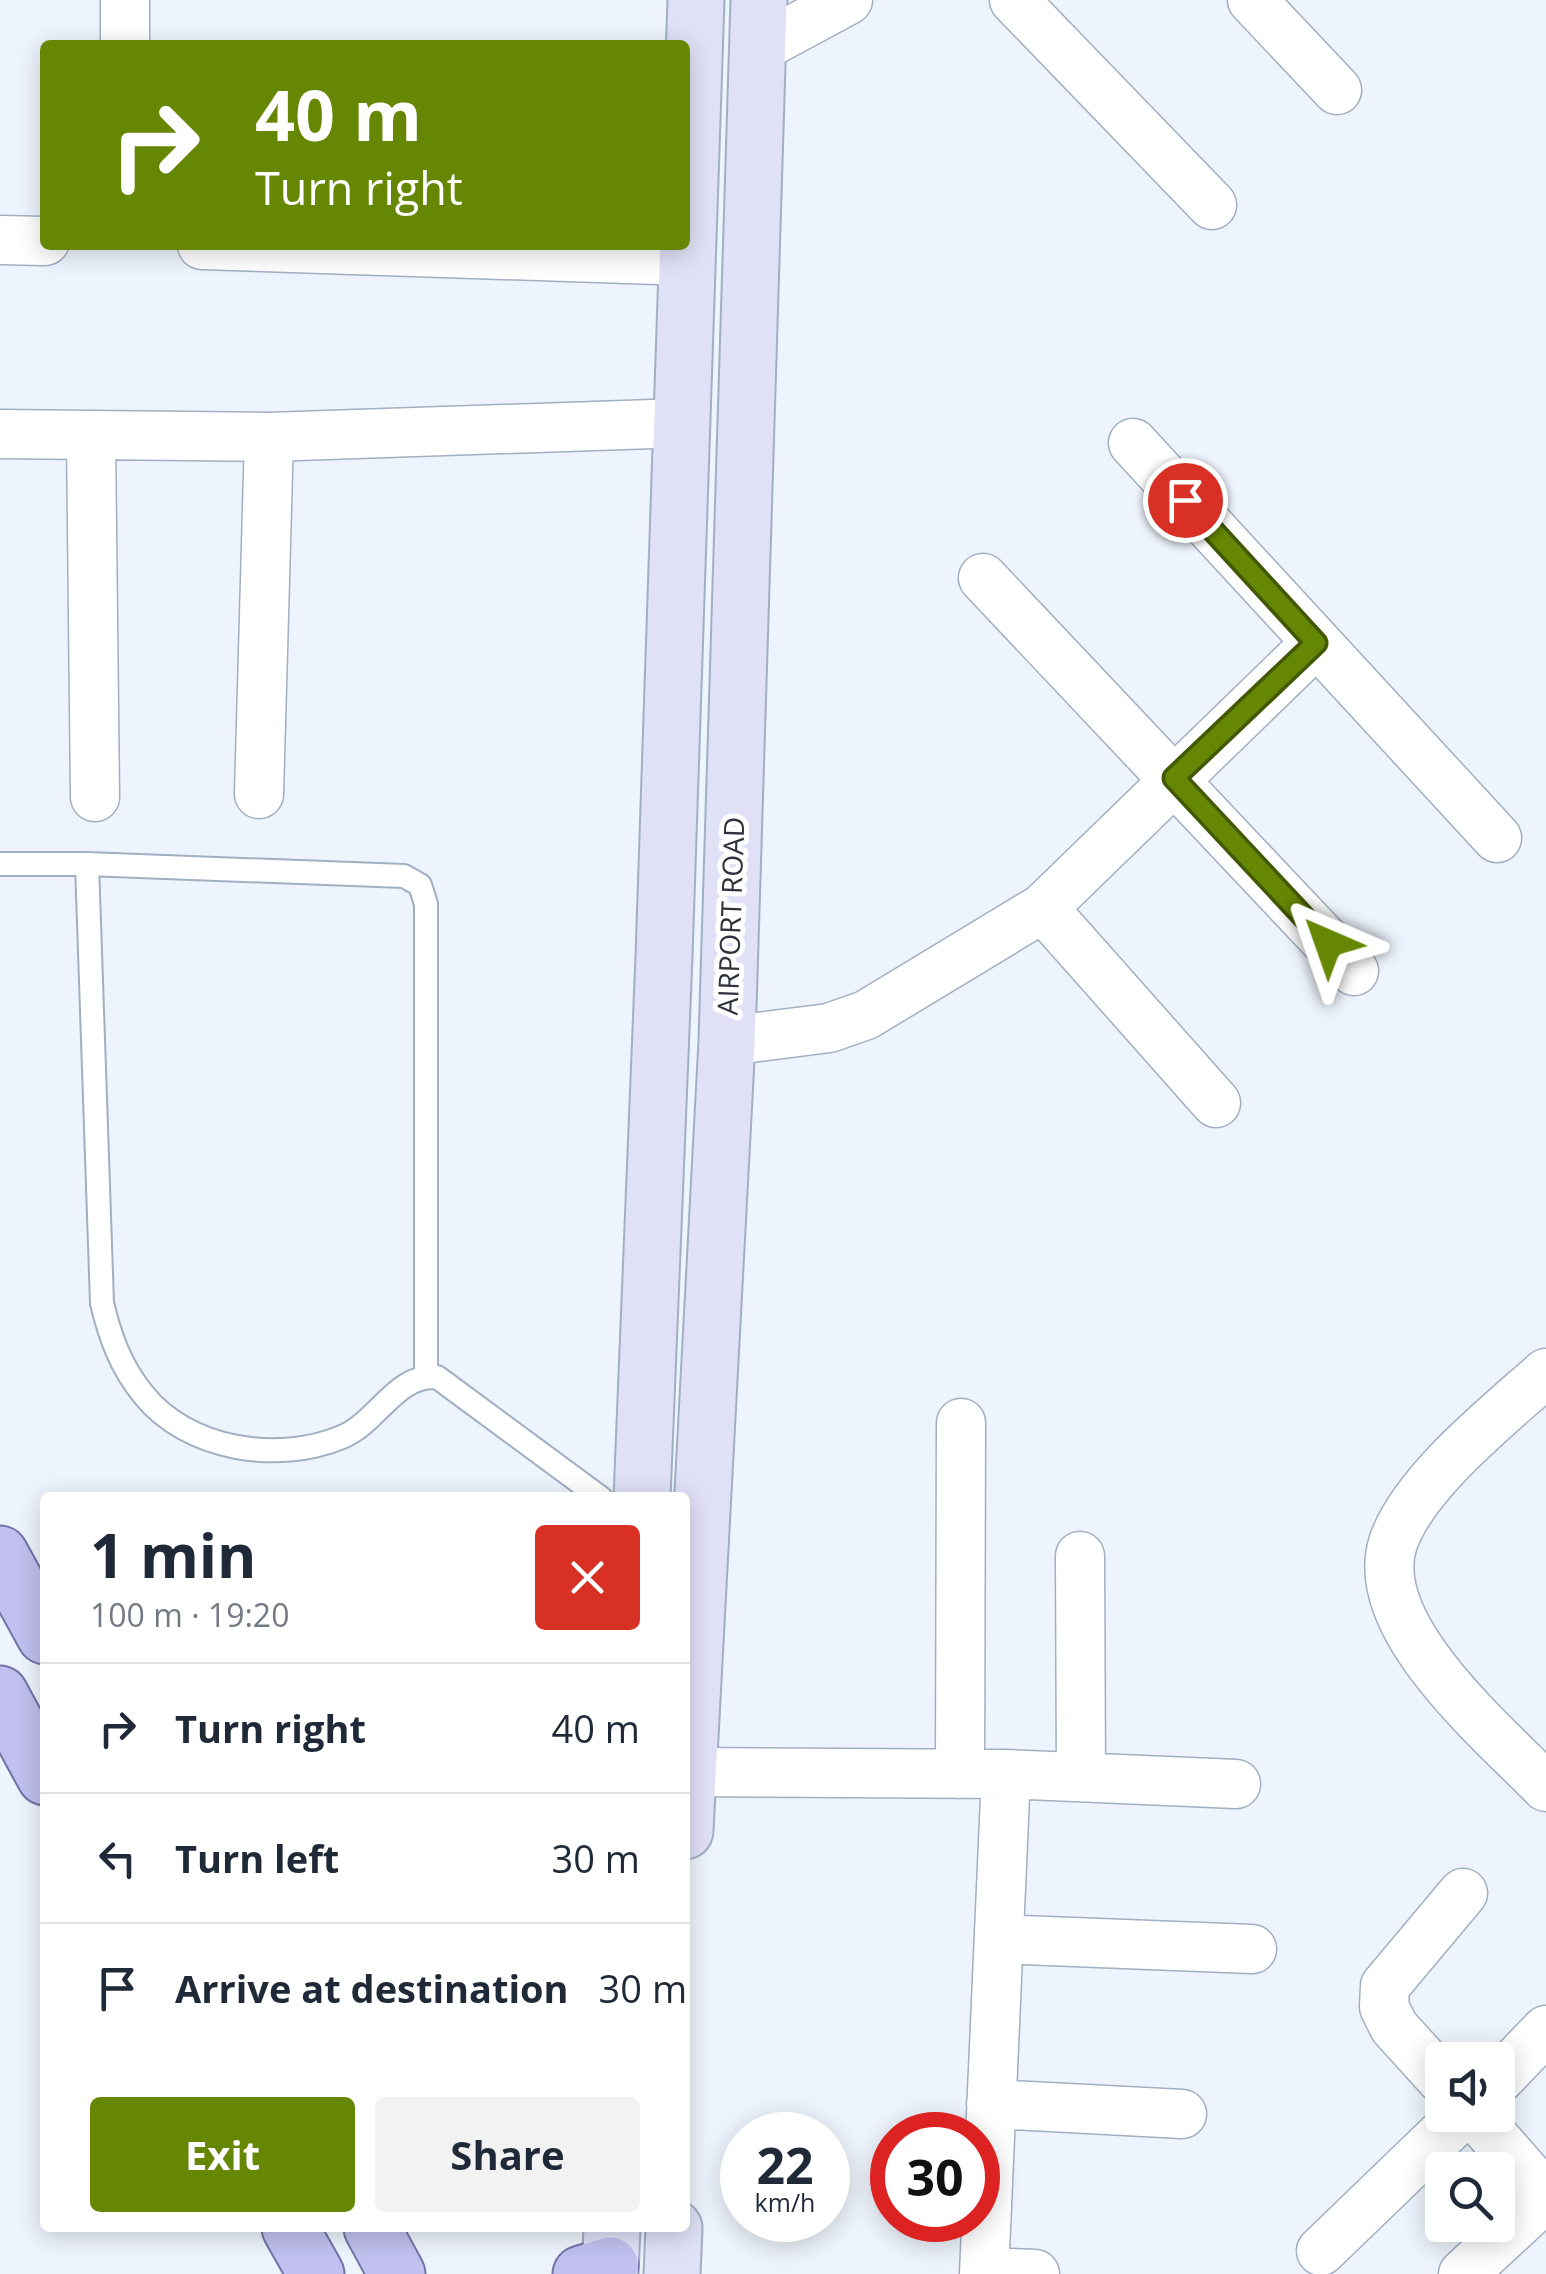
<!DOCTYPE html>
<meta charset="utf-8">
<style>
body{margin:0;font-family:"Open Sans",sans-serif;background:#f2f2f3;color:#1f2937;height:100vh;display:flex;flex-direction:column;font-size:38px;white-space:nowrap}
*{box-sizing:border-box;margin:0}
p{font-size:32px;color:#747a83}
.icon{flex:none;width:55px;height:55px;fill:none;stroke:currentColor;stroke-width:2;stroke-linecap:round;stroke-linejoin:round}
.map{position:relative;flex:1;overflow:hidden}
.panel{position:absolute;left:40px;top:1492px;width:650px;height:740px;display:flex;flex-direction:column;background:#fff;border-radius:10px;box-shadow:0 5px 25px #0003}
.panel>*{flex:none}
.guide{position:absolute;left:40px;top:40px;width:650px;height:210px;border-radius:10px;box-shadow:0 5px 25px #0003;background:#668703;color:#fff;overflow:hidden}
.fabs{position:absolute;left:1425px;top:2042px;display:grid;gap:20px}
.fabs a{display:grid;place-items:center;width:90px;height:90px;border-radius:10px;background:#fff;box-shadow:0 5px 25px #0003;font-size:50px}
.speed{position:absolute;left:720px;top:2112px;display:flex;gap:20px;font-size:50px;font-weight:700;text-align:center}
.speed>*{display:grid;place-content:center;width:130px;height:130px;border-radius:50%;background:#fff;box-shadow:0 5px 25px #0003;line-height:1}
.speed small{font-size:25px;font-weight:400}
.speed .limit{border:15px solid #d22;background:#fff;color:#111}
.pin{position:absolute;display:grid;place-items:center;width:85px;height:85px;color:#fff;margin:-42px;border:5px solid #fff;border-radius:50%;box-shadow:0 2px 10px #0007}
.me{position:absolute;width:110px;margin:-55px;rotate:317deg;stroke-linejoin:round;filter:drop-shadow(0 0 8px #0008)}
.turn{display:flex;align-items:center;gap:35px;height:210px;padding:0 50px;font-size:45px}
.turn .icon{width:130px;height:130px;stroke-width:2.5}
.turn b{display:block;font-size:70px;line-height:85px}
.round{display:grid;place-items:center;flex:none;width:105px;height:105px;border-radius:10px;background:#f2f2f3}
.head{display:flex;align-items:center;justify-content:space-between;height:170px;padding:0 50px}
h1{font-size:60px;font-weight:700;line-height:75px}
.cta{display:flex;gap:20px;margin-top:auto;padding:20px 50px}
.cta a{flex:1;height:115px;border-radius:10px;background:#668703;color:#fff;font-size:40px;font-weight:700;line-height:115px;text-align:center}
.cta a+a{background:#f2f2f3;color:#1f2937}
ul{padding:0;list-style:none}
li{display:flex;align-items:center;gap:30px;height:130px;padding:0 50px;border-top:2px solid #e0e1e3}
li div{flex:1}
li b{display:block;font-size:38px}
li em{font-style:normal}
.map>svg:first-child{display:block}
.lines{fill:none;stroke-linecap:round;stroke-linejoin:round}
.service-casing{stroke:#a1afc3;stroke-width:26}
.minor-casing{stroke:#a1afc3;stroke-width:51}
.secondary-casing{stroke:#a1afc3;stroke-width:59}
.primary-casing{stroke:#7273a8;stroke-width:59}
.service{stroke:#fff;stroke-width:22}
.minor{stroke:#fff;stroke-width:48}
.secondary{stroke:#e0e0f7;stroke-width:55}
.primary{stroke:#c1c0ee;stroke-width:55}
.route-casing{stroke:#425802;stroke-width:25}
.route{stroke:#668703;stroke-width:18}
.labels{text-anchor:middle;stroke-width:10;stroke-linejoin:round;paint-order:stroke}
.street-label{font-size:28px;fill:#2d323a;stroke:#fff}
</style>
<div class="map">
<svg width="1546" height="2274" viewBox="0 0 1546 2274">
<rect width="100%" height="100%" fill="#eef4fd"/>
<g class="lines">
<defs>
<path id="service" d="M0,864h87l317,12 16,9 6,19v473
M87,864l15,439c8,34 19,64 41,91 44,56 135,70 199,43 35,-14 54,-63 95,-60l164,121"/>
<path id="minor" d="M1014,0l198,205
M1252,0l85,90
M125,45v-45
M757,49l91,-49
M0,240l45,1
M202,245l485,16
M0,434l269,3 413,-14
M91,436l4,361
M1133,443l364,395
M983,578l371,393
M259,794l10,-357
M1043,908l173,195
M727,1041l102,-13 37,-13 177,-107 273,-265
M1546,1373c-47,42 -133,110 -153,170 -27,84 101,190 153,244
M1080,1556l1,221
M687,1772l319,2 230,10
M960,1774l1,-351
M999,1939l253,10
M1442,2080l-48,-53 -10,-20 1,-21 78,-93
M1498,2080l48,-50
M991,2104l191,10
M1475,2115l71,81
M1321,2251l141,-136
M984,2272l51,2
M984,2274l22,-500
M1463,2274l83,-77"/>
<path id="secondary" d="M642,1498l22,-542 32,-956
M685,1831l42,-790 32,-1041
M610,2274l2,-46
M672,2274l2,-46"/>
<path id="primary" d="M0,1554l45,82
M0,1694l45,83
M290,2228l26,46
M372,2228l25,46
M581,2274l29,-9"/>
</defs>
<use href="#service" class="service-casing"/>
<use href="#minor" class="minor-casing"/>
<use href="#secondary" class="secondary-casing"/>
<use href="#primary" class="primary-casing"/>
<use href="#service" class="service"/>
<use href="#minor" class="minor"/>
<use href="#secondary" class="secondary"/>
<use href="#primary" class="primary"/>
</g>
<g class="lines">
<defs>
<path id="route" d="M1185,500l131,143 -142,135 154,165"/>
</defs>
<use href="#route" class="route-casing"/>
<use href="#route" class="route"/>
</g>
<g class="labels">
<g class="street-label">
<text transform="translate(731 916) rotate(-88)" y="10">AIRPORT ROAD</text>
</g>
</g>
</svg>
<div class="fabs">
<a><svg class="icon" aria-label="sound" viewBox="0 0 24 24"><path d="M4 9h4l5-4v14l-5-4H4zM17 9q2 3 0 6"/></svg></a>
<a><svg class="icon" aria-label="search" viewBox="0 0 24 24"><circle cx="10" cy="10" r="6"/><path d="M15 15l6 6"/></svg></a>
</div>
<div class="speed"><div>22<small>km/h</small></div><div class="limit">30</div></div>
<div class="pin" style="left:1185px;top:500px;background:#d93025"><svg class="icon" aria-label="arrive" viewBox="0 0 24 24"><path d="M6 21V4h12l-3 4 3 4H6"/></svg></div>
<svg class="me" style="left:1328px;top:943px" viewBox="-20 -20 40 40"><path d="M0-17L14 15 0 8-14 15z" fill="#668703" stroke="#fff" stroke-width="4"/></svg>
<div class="guide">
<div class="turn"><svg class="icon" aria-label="right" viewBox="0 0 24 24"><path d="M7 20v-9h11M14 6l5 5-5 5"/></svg><div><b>40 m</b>Turn right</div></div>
</div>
<section class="panel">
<div class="head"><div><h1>1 min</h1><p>100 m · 19:20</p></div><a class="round" style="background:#d93025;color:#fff"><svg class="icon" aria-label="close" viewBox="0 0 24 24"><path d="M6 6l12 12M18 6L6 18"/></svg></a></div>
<ul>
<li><svg class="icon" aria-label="right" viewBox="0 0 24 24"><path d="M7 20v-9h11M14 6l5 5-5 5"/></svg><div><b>Turn right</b></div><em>40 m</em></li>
<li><svg class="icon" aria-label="left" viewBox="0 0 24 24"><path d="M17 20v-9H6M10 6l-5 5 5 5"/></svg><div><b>Turn left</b></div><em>30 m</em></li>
<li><svg class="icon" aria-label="arrive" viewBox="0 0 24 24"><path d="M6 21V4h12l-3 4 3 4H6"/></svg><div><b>Arrive at destination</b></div><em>30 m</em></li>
</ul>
<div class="cta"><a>Exit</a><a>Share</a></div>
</section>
</div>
